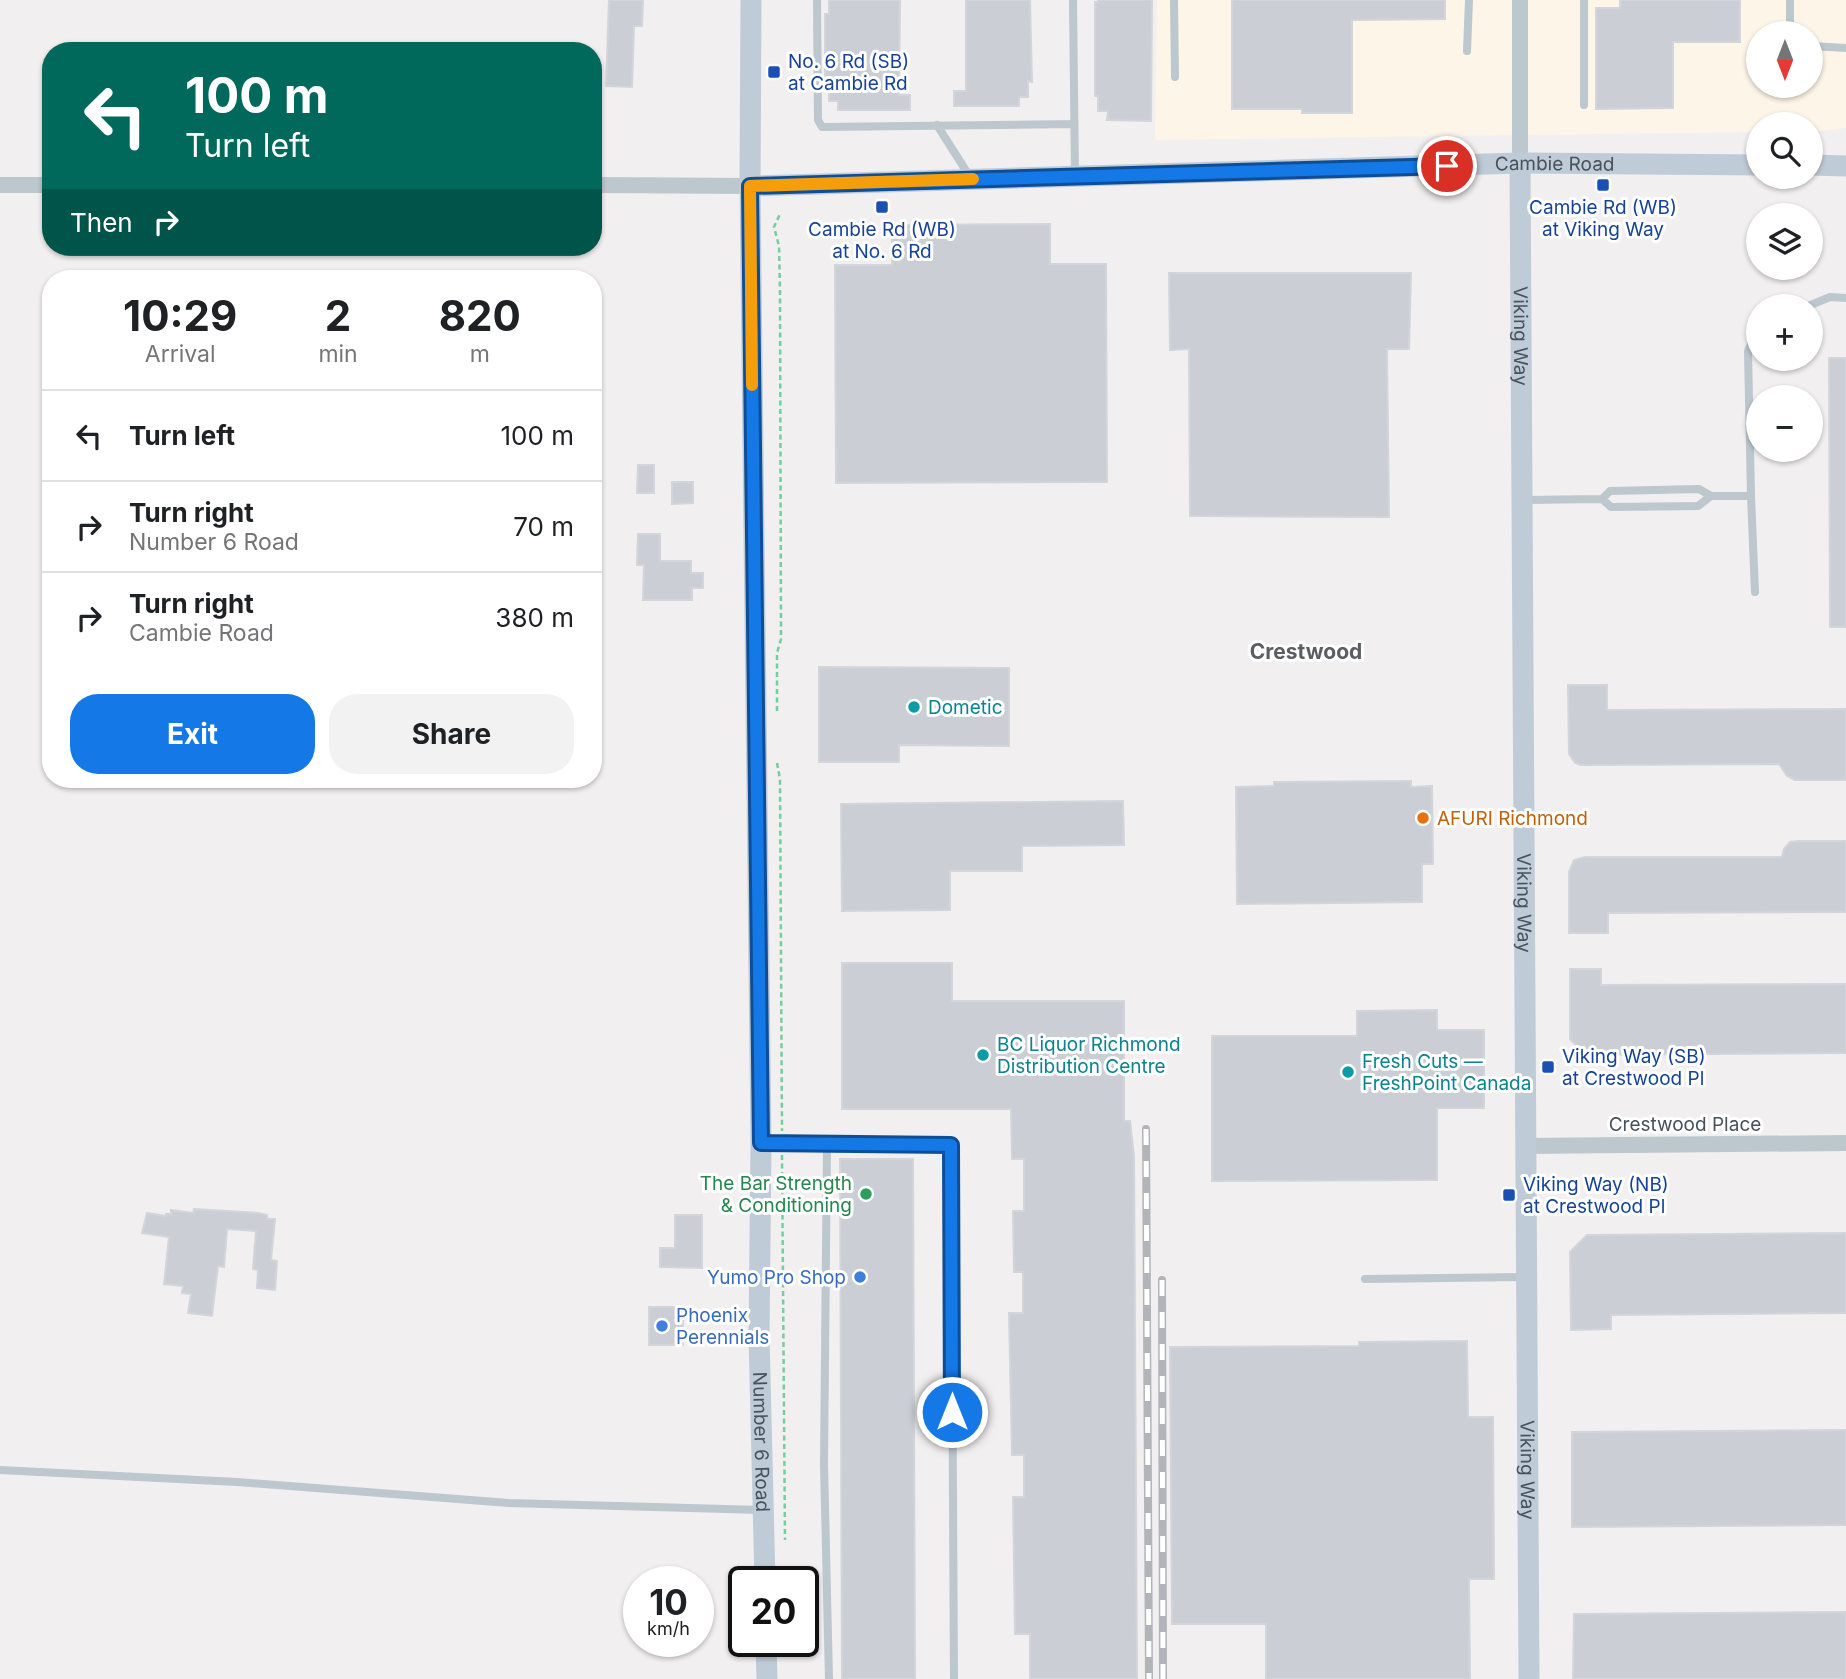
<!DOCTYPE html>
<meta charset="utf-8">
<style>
body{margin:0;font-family:Inter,sans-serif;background:#f2f2f2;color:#202124;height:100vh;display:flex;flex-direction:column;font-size:26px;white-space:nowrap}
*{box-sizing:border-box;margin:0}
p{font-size:23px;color:#757577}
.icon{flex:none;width:38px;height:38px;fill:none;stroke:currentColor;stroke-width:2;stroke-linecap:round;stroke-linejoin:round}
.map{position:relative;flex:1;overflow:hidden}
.side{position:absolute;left:42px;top:270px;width:560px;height:518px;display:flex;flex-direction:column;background:#fff;border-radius:28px;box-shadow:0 2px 5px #0004}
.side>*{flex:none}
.hud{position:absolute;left:42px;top:42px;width:560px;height:214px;border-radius:28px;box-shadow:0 2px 5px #0004;background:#00695c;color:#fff;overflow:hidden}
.needle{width:46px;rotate:180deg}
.tools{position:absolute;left:1746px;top:21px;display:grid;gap:14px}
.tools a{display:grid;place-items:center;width:77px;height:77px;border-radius:50%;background:#fff;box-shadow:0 2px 5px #0004;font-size:35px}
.speed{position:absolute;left:623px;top:1566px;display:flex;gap:14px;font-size:35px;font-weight:700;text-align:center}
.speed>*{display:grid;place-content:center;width:91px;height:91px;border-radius:50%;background:#fff;box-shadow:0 2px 5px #0004;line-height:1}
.speed small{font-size:18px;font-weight:400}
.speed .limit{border:4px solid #111;border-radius:10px;background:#fff;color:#111}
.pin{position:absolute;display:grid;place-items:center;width:60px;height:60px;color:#fff;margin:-30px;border:4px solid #fff;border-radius:50%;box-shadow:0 2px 7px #0007}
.me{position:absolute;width:77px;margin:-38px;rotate:0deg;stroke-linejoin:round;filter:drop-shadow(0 0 5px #0008)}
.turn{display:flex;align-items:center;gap:24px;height:147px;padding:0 28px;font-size:32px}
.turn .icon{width:91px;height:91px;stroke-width:2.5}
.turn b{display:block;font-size:49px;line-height:60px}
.then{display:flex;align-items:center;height:66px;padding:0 28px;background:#0003;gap:14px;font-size:26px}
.eta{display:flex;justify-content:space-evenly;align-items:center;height:119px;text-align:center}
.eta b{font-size:42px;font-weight:700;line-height:49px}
.action{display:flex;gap:14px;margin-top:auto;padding:14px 28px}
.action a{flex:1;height:80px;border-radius:28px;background:#1478e6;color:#fff;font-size:28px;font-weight:700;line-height:80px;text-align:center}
.action a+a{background:#f2f2f2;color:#202124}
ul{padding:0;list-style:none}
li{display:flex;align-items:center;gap:21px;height:91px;padding:0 28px;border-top:2px solid #e0e0e0}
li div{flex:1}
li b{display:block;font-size:26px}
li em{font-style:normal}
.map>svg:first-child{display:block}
.commercial{fill:#fcf5e8;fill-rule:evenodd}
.building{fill:#cbced4;stroke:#d2d5da;stroke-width:2}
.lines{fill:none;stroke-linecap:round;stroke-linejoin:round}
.path{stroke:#73cf9e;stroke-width:2.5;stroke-dasharray:5 3.5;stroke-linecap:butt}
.lane{stroke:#bcc7ce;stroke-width:8}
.street{stroke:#bcc7ce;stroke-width:16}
.secondary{stroke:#bfcbd6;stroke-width:21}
.rail-casing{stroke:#b1b4b9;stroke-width:8}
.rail{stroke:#fff;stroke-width:5;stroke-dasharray:16;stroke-linecap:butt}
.route-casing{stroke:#0d4e96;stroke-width:18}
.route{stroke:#1478e6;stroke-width:12}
.slow{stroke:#f59e0b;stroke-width:12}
.transit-dot{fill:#1a4fb4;stroke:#fff;stroke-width:2.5}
.culture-dot{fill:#0f9aa8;stroke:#fff;stroke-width:2.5}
.food-dot{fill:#e8710a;stroke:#fff;stroke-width:2.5}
.leisure-dot{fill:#2e9e5b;stroke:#fff;stroke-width:2.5}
.shop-dot{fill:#3f7fe0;stroke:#fff;stroke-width:2.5}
.labels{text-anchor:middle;stroke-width:6;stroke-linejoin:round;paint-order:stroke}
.transit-label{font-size:19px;fill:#164399;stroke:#fff;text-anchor:start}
.street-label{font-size:19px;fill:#46535d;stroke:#fff}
.culture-label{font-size:19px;fill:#0d838f;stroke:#fff;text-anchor:start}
.food-label{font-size:19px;fill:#c56008;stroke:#fff;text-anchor:start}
.leisure-label{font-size:19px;fill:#27864d;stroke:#fff;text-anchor:end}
.shop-label{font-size:19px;fill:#366cbe;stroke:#fff;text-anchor:end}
.neighbourhood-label{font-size:21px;font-weight:bold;fill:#5b5f64;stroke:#fff}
</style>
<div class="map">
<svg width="1846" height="1679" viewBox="0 0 1846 1679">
<rect width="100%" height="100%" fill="#f1efef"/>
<path class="commercial" d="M1157,0h689v128l-35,4v-8h-52v8l-604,8zM1759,33h52v53h-52z"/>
<path class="building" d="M609,0h34l-1,26h-8l-2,61 -26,-1z
M829,0h71l-1,95h11v15h-72v-9h-9v-16h-4v-71h4z
M966,0h64l2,82 -4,-1v16h-9v9h-65v-15h12z
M1098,0h54l-1,121 -44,-1 1,-9h-10v-15h-3v-94h3z
M1232,0h213v19l-93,1v93h-50v-4h-70z
M1620,0h120v42h-67v66l-77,1v-101h24z
M1050,224v40h56l1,218 -271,1 -1,-218h57v-40z
M1169,273h242l-2,76h-22l2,168 -199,-1 -1,-167 -19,1z
M1829,358h17v269h-16z
M638,465h16v28h-17z
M672,482h21v21l-21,1z
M638,534h22v27h31v12h12v15h-11v12h-49l1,-35h-7z
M819,667l190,1v78l-110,-1v17h-80z
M1568,685h39v25l239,-1v71h-51l-8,-4 -8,-12 -198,1 -6,-2 -6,-9z
M1411,781v6l21,-1 1,78h-11v38l-185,2 -1,-117 38,-1v-4z
M1123,801l1,44 -102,1v25h-72v39l-108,1 -1,-107z
M1798,841h48v71l-238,1v20h-39v-61l5,-12 11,-3h197l2,-8 6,-7z
M842,963h110v38h172v120h6l4,35 3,523h-107v-45h-15l-2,-137h11v-42h-12l-3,-142h14v-41h-9l-1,-61h11v-52h-12l-1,-50h-169z
M1570,969h31v16l245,-1v69l-260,2 -16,-16z
M1437,1010v20h47v78h-47v72l-225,1v-145h145v-25z
M840,1159h73l2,520h-73z
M194,1209l64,4 9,2v4h8l-4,41 6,1 -2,29 -18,-2 1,-18 -5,-1 3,-38 -29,-2 -3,38 -6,-1 -6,50 -24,-3 3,-19 -9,-1 1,-7 -19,-2 5,-47 -27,-4 5,-20 19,3v-2h5v-4l22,3z
M675,1215h27v53l-42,-1v-19h15z
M1846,1233v80l-235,2v14l-40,1 -1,-78 17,-17z
M649,1307h34v38h-34z
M1467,1341l1,76h25l1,162h-25l1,100h-204v-55h-94l-2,-277 189,-1v-4z
M1846,1430v95l-274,2v-95z
M1846,1612v67h-273l1,-65z"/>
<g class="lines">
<path class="path" d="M777,711v-58l4,-14 -1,-348 -1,-45 -5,-19 6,-13
M777,763l3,16 2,352
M782,1155l3,385"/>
<path class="lane" d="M817,0l1,120 4,7 252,-3
M1073,0l2,176
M1174,0l1,77
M1584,0v105
M1790,33v-33
M1811,46l35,2
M1467,51l2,-51
M937,125l33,52
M1808,306l22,-9 16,1
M1711,496h40l4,96
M1751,496l-3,-145 11,-25
M1522,500l80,-1 9,8 87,-1 13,-10 -12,-7 -89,2 -8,8
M764,1143l187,2 3,534
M827,1144l-3,320 5,215
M1365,1279l161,-2
M0,1470l237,12 272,21 253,7"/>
<path class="street" d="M1520,163v-163
M0,185h51
M593,185l157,1
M1525,1146l321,-3"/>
<g class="secondary">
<path id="s1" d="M751,0l-1,186 11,958 -2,192 6,246"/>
<path id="s2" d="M1520,163l9,1516"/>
<path d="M1811,165l35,1"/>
<path id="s3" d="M750,186l770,-23 239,2"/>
<path d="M766,1642l1,37"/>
</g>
<defs>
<path id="rail" d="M1146,1129l3,550
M1162,1280l1,399"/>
</defs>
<use href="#rail" class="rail-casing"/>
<use href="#rail" class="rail"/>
</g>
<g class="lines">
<defs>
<path id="route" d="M952,1412l-1,-267 -190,-2 -11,-957 697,-20"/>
</defs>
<use href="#route" class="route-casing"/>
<use href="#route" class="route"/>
<path class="slow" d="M752,385l-2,-199 223,-7"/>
</g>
<g class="transit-dot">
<rect x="767" y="65" width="14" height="14" rx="3.5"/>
<rect x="1596" y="178" width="14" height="14" rx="3.5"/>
<rect x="875" y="200" width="14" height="14" rx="3.5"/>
<rect x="1541" y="1060" width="14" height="14" rx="3.5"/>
<rect x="1502" y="1188" width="14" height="14" rx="3.5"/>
</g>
<g class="culture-dot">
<circle cx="914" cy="707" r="7"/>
<circle cx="983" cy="1055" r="7"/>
<circle cx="1348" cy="1072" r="7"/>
</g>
<circle class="food-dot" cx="1423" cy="818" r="7"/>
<circle class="leisure-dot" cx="866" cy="1194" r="7"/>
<g class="shop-dot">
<circle cx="860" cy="1277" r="7"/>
<circle cx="662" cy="1326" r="7"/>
</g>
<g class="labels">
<g class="transit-label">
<text x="788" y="68">No. 6 Rd (SB)<tspan x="788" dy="22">at Cambie Rd</tspan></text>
<text x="1603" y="214" text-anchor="middle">Cambie Rd (WB)<tspan x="1603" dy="22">at Viking Way</tspan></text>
<text x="882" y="236" text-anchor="middle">Cambie Rd (WB)<tspan x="882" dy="22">at No. 6 Rd</tspan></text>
<text x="1562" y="1063">Viking Way (SB)<tspan x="1562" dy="22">at Crestwood Pl</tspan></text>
<text x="1523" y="1191">Viking Way (NB)<tspan x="1523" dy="22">at Crestwood Pl</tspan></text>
</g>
<g class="street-label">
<text dy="7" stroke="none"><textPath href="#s3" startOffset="805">Cambie Road</textPath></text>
<text dy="7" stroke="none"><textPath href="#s2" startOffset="173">Viking Way</textPath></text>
<text dy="7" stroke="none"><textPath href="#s2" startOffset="740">Viking Way</textPath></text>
<text x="1685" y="1131">Crestwood Place</text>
<text dy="7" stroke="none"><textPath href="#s1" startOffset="1442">Number 6 Road</textPath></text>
<text dy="7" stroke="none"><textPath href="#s2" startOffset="1307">Viking Way</textPath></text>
</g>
<g class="culture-label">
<text x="928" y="714">Dometic</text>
<text x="997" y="1051">BC Liquor Richmond<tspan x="997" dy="22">Distribution Centre</tspan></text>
<text x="1362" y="1068">Fresh Cuts —<tspan x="1362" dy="22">FreshPoint Canada</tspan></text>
</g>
<g class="food-label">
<text x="1437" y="825">AFURI Richmond</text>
</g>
<g class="leisure-label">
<text x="852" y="1190">The Bar Strength<tspan x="852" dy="22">&amp; Conditioning</tspan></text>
</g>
<g class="shop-label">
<text x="846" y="1284">Yumo Pro Shop</text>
<text x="676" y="1322" text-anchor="start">Phoenix<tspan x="676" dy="22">Perennials</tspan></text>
</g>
<g class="neighbourhood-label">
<text x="1306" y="659">Crestwood</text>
</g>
</g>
</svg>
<div class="tools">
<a><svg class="needle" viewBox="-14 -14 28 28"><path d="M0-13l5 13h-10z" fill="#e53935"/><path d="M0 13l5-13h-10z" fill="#757577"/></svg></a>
<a><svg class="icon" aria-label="search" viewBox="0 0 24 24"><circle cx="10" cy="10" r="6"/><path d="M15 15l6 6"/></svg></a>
<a><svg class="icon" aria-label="layers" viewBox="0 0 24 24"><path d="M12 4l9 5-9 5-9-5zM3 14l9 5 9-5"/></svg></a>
<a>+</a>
<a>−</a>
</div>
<div class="speed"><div>10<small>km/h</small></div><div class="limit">20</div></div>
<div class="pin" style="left:1447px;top:166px;background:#d93025"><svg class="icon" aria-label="arrive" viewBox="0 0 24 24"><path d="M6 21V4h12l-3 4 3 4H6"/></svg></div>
<svg class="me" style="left:952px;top:1412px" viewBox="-20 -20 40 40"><circle r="17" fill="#1478e6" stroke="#fff" stroke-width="3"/><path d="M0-11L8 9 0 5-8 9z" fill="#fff"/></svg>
<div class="hud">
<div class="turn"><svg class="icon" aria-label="left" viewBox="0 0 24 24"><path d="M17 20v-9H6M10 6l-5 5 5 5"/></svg><div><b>100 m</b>Turn left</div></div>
<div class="then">Then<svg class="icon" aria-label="right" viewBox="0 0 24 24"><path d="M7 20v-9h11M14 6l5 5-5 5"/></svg></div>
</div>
<section class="side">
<div class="eta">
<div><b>10:29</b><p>Arrival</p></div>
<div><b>2</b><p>min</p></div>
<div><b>820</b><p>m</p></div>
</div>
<ul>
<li><svg class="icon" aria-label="left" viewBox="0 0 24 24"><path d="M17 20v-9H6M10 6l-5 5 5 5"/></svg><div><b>Turn left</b></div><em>100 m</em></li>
<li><svg class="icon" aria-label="right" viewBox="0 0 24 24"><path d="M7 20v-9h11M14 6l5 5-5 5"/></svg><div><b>Turn right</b><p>Number 6 Road</p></div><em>70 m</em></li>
<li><svg class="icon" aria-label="right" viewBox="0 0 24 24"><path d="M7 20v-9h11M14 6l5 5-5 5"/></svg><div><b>Turn right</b><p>Cambie Road</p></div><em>380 m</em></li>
</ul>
<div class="action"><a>Exit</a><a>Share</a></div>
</section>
</div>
